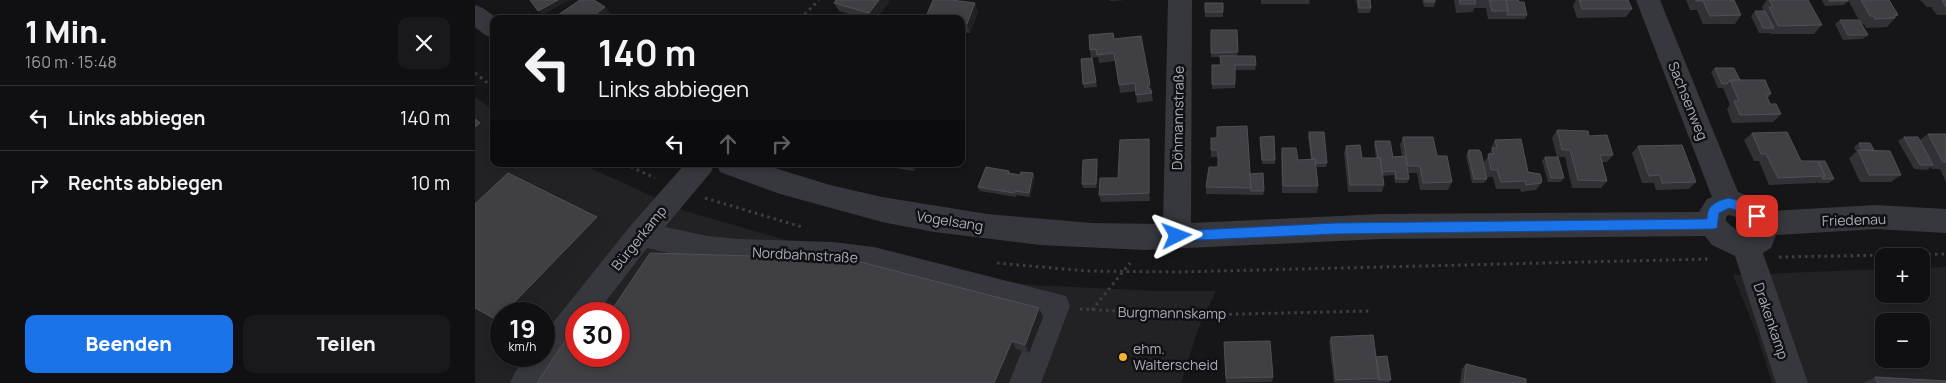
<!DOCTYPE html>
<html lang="de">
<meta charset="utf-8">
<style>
body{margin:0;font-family:Manrope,sans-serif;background:#19191b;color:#f1f3f6;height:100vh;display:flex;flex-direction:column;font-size:19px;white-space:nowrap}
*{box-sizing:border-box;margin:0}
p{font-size:16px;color:#9c9d9f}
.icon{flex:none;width:28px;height:28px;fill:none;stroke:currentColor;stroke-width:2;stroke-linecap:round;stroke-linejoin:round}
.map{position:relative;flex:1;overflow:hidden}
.drawer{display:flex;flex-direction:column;background:#101012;width:475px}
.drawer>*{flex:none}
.banner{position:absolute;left:15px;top:15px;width:475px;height:152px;border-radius:10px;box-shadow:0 2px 8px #0003,0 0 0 1px #303032;background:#101012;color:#f1f3f6;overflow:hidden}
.tools{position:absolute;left:1400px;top:248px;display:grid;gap:10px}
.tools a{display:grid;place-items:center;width:55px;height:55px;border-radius:10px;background:#101012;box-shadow:0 2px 8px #0003,0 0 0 1px #303032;font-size:25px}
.speed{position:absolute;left:15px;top:302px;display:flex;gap:10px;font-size:25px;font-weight:700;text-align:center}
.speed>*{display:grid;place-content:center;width:65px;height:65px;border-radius:50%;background:#101012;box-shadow:0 2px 8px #0003,0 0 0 1px #303032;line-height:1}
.speed small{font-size:12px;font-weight:400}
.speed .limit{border:8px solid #d22;background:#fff;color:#111}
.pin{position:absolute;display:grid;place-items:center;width:42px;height:42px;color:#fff;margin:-21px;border-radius:10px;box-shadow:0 2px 8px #0006}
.me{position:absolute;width:55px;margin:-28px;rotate:87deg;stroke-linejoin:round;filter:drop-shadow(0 0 4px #0008)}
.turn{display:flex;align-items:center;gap:18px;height:105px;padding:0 25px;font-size:22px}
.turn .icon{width:65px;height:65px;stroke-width:2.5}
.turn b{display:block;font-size:35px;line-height:42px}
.lanes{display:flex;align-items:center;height:48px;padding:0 25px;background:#0003;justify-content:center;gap:25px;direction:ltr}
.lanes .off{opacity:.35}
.round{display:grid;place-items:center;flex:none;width:52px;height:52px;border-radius:10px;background:#19191b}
.overview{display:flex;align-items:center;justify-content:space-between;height:85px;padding:0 25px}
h1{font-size:30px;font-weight:800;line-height:38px}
.action{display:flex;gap:10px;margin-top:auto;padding:10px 25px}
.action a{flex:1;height:58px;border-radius:10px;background:#1a73e8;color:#fff;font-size:20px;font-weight:800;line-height:58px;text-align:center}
.action a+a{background:#19191b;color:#f1f3f6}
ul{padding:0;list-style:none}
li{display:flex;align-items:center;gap:15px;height:65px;padding:0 25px;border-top:1px solid #303032}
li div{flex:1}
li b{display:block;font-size:19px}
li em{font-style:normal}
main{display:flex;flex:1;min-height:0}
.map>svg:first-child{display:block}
.built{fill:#222225;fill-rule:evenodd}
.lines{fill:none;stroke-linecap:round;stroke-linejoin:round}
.path{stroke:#3d3f44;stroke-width:3;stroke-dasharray:2.5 4;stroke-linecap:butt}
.minor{fill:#37383d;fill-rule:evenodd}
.wall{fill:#323236}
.shaded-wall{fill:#212124}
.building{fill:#3f3f44;stroke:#4f5156}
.route{fill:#1a73e8;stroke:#114b97}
.poi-dot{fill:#f2b134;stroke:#111113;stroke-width:2}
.labels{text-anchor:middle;stroke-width:5;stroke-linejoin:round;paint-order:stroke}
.street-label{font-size:14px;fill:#a8adb8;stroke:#111113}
.poi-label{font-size:14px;fill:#a8adb8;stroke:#111113;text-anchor:start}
</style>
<main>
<section class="drawer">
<div class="overview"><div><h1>1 Min.</h1><p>160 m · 15:48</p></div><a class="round"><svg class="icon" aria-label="close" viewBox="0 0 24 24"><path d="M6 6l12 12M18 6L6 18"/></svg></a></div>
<ul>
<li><svg class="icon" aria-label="left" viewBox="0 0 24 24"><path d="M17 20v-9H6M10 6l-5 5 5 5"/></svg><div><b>Links abbiegen</b></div><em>140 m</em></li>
<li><svg class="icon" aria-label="right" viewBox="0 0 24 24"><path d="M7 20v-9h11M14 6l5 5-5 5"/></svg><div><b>Rechts abbiegen</b></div><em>10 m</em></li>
</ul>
<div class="action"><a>Beenden</a><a>Teilen</a></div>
</section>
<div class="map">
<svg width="1471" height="383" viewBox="0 0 1471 383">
<rect width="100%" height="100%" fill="#161618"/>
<path class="built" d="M0,97l19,13v54h88l100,46 117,34 151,29 80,12 129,6h57l-18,38 -17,54h-706zM26,314h43v42h-43zM101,314h43v42h-43z
M1471,267v116h-174l-16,-51 -23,-57 151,-6v25h37v-26zM1409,321h37v38h-37z"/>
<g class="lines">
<path class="path" d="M325,19l19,-19
M0,73l19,15
M150,164l30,14
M230,198l97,29
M1304,257l167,-3
M522,263l90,8 90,1 531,-13
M605,309l117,6 174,-4
M617,310l38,-47"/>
<path class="minor" d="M693,0h24l-1,223 190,-9 318,-2 8,-13 5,-2 -76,-197h24l78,192 20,8 11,11 107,-6 70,4v24l-70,-4 -100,6 -5,13 -8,5 45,130h-32l-41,-127 -23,-11 -7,-9 -324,3 -236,11 -105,-5 -106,-13 -52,-10 -102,-28 -60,-22 -3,-8h44l69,21 52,12 105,17 105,9 71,1zM1254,215c10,2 18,7 19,17 -10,0 -15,-4 -22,-11v-4z
M0,5l8,3 15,11h-4v19l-9,-3 -10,-8z
M210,164h29l-3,8 -46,55 43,9 30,3 95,3 41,5 192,49 4,10 -29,77h-32l27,-68 -162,-42 -41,-5 -95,-3 -30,-3 -61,-14 -51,66h-20v26l-31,43h-35l5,-11 12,-16h17v-22l87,-109z"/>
</g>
<path class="wall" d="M361,0h52l1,2 -13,17h-12l-25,-8 -5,-8z
M458,0h25v1l20,10 -8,22 -9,-1v-13z
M635,0h16l-16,1z
M786,0h49l-1,4h-48z
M881,0h14l1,8 -1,5h-12z
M947,0h13v2l-1,5h-10z
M979,0h64l1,2 8,13 -2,4h-37l-2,-11h-12l-1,4 -17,1z
M1101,0h52l4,9 -6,8 -49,1 -4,-12z
M1211,0h48l7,15 -6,9h-32l-6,-14h-7z
M1292,0h41l14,25 -8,9h-44v-1h-11l-8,-17 4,-5h8l-1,-4z
M1347,0h26v1l-4,4 -19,1z
M1373,0h41l9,15 -11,12 -21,1 -2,-4 -2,1 6,10 -5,4 -20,1 -8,-16 5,-4h19z
M1445,0h26v15h-9l-6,-8h-4z
M730,3h18v14h-18z
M736,30h26v26l19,9 -1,5h-20v18l-23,1v-24h9l-1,-8h-9z
M639,39l36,45 3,17 -16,2 -1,-12 -16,2 -5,-32 -16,2 -1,-6 -7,1 -1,-8z
M617,58l5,29 -13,1 -1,-4z
M1240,68l56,26 -3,4 2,6 11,10 -8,8 -41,1 -5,-14 3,-4 -7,-17h-5l-7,-16z
M742,127l33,47 14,17 -1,4 -57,-1v-7l12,-20v-10h-7v-11l6,-8z
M1082,130l32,6 24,19 -6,7h-5l5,19 -6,7h-29l-7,-31h-7l6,21 -3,4h-13l-6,-21 3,-4h12l-5,-19z
M834,132l18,31 -1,4h-10l2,19 -1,7h-35l-1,-37 1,-8 16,12h13l-3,-24z
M1277,133l49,28 33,18 -5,4h-11l-1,-1 -1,1 -47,2 -10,-24h-5l-10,-21z
M1453,134h18v48l-6,-13h-8l-1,-2 -4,3 -13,-1 -16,-28 6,-4 16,3z
M785,137l15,23v4h-13z
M928,137l34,19 15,26 -4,8h-28l-3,-17h-9l1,6 -2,4h-12l-1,-8 -11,1 1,9 -2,7h-34l-4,-39 2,-7 16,12h14l-2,-12 1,-5 18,16 9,-1 -2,-11z
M674,139l1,7v55l-49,1 -2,-7 19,-17z
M1020,140l46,43 -5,7 -15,2 -1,-3h-24l-3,-12h-6l-3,-15 8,-13 -1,-1z
M1384,143l15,7 27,25 -10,7h-31l-11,-24 7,-6 -2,-5z
M1163,146l58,36 -7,7 -33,1 -2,-7h-12l-10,-30z
M994,150l18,29 -3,4h-12l-6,-27z
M399,164h43l-3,7z
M623,164l-1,24h-14l-1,-4z
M534,171l1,2 10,2 13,-2 2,4 -5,20 -14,-2v2l-36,-6 -2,-4z
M564,308l4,9 -14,36 -13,-4 -440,7z
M856,337l45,20 15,23 -2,3h-55l-5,-41z
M749,342l49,35 -1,5 -46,1z
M991,364l60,19h-66l2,-14z
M1400,377l71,6h-83z"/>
<path class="shaded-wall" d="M83,0h12l-27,15 -5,-4z
M404,0h9l1,2 -13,17h-4l-3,-6z
M500,3l3,8 -8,22 -3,-9z
M130,7l8,9 -5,3h-12l-3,-3z
M5,123l14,10 -19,15v-21z
M674,139l1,7v55l-1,-8z
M622,159l1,5 -1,24 -1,-4z
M435,164h7l-3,7z
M558,173l2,4 -5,20 -1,-4z
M122,217l12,9 -83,88h-23z
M564,308l4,9 -14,36 -4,-8z
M26,316v6l-4,-2z
M537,341l4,8 -13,34h-9z
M0,359l9,3 -9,12z"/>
<path class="building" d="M55,0h28l-20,11z
M105,0h14l11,7 -12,9 5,3h-46z
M361,0h43l-10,13 -35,-10z
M458,0h18l24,3 -8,21h-6v-5h-36z
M883,0h12l1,8h-12z
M950,0h10v2h-10z
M984,0h16l1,4h-16z
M1014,0h17l2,11h-16z
M1031,0h12l1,2h5l3,13h-20l1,-4z
M1104,0h49l4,9h-50z
M1221,0h38l7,15 -31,1 -7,-15h-7z
M1294,0h39l14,25 -44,1 -9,-19h4z
M1354,0h19v1h-19z
M1386,0h28l9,15 -4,1 1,2 -20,1 -2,-3h-3z
M1467,0h4v7z
M730,3h18v9h-18z
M1280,11h10l9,17h-11z
M1365,20h19l9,15h-20z
M736,30h26l1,22 -27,1z
M638,33l1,6 27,-3 9,48 -3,3 4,3 1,3 -16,2 -1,-12 -16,2 -5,-32 -17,2 -1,-6 -6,1 -1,-15z
M745,56h35l1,9h-21v19h-23v-19h9z
M617,58l4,24 -13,2 -2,-25z
M1240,68h19l6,12h-10l-3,4h-5z
M1255,80h35l6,14h-5l4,10h6l5,10 -41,1 -6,-14h5z
M0,119l5,4 -5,4z
M772,126l4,62 -45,-1 3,-20h9v-17h-7v-12h6v-11z
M1082,130l31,1 1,5 18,-1 6,20h-13l7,26 -29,-1 -8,-30h-8z
M834,132h15l3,31h-11l-1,-4h-3z
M1312,132l14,29h17l7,15 -47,2 -12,-24h-5l-9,-21z
M1453,134h18v28h-3z
M799,136l1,24h-13l-2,-23z
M928,137h30l4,19h10l5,26 -29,1 -3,-17h-12z
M1429,137h14l15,28h-13z
M674,139v54l-50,2 1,-17h18l2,-38z
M1046,139l7,33 12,2 2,6 -1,3 -15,2 -1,-4 -24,1 -4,-12h-6l-3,-16h6l-2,-6h5l-2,-8z
M900,141h15l3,16 12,-1 4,23h-13l-1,-8 -13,1 -2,-14h-2z
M1384,143h11l4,7h-12z
M885,145l2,13h18l4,27h-34l-4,-39z
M1207,145l14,37 -34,1 -2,-8 -11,1 -11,-30z
M807,148h14l2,12 17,-1 3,27h-35z
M994,150h10l2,2 6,27h-13l-6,-27z
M1383,150l32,1 11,24h-32z
M1070,157h13l6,21h-13z
M622,159l-1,25h-14l1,-24z
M1343,161h7l9,18h-11l-1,-1 3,-2z
M511,167l23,4 -1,2 12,2 1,-3 12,1 -4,20 -14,-2 -1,2 -36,-6z
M33,173l89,44 -94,97h-2v2l-4,4 -22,-12v-104z
M788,173l1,18h-13l-1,-17z
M175,253l199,6 190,49 -14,37 -13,-4 -18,42h-457l32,-48 7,2v19h43v-42h-10z
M898,335l6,43 -43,2 -5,-43z
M795,341l3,36 -47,1 -2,-36z
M912,356l4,24h-13l1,-2 -3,-21z
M991,364l60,15v4h-62z
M1400,377l71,4v2h-68z"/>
<path class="route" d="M1254,198c12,4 27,5 34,18l-2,3 -4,2 -12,-8 -16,-5 -10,5 -2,15 -4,1 -378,5 -158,7 -4,-2 -2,-3 2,-4 4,-1 158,-8 372,-4c0,-14 9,-18 22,-21z"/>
<circle class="poi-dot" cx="648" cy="357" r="5"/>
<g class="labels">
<g class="street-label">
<text transform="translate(1213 101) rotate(68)" y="5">Sachsenweg</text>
<text transform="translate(703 118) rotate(-89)" y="5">Döhmannstraße</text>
<text transform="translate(1379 220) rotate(-2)" y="5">Friedenau</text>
<text transform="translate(475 221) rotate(9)" y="5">Vogelsang</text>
<text transform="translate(164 238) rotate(-51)" y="5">Bürgerkamp</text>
<text transform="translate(330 255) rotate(3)" y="5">Nordbahnstraße</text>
<text transform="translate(697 313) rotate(1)" y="5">Burgmannskamp</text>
<text transform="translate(1296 321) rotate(71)" y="5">Drakenkamp</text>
</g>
<g class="poi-label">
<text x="658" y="354">ehm.<tspan x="658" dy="16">Walterscheid</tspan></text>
</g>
</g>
</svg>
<div class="tools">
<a>+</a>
<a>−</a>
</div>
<div class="speed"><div>19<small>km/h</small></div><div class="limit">30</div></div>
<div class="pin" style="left:1282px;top:216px;background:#d93025"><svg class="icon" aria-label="arrive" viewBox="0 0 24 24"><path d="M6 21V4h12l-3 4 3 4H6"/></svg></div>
<svg class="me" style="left:702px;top:236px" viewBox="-20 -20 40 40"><path d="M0-17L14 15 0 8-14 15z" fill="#1a73e8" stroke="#fff" stroke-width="4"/></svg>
<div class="banner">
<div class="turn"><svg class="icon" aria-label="left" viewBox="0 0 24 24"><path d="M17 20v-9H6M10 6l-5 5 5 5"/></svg><div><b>140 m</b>Links abbiegen</div></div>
<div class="lanes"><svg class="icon" aria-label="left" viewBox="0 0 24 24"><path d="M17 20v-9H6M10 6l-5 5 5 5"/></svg><svg class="icon off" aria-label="ahead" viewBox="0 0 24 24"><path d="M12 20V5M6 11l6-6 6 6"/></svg><svg class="icon off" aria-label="right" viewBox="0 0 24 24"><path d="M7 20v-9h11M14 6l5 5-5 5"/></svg></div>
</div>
</div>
</main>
